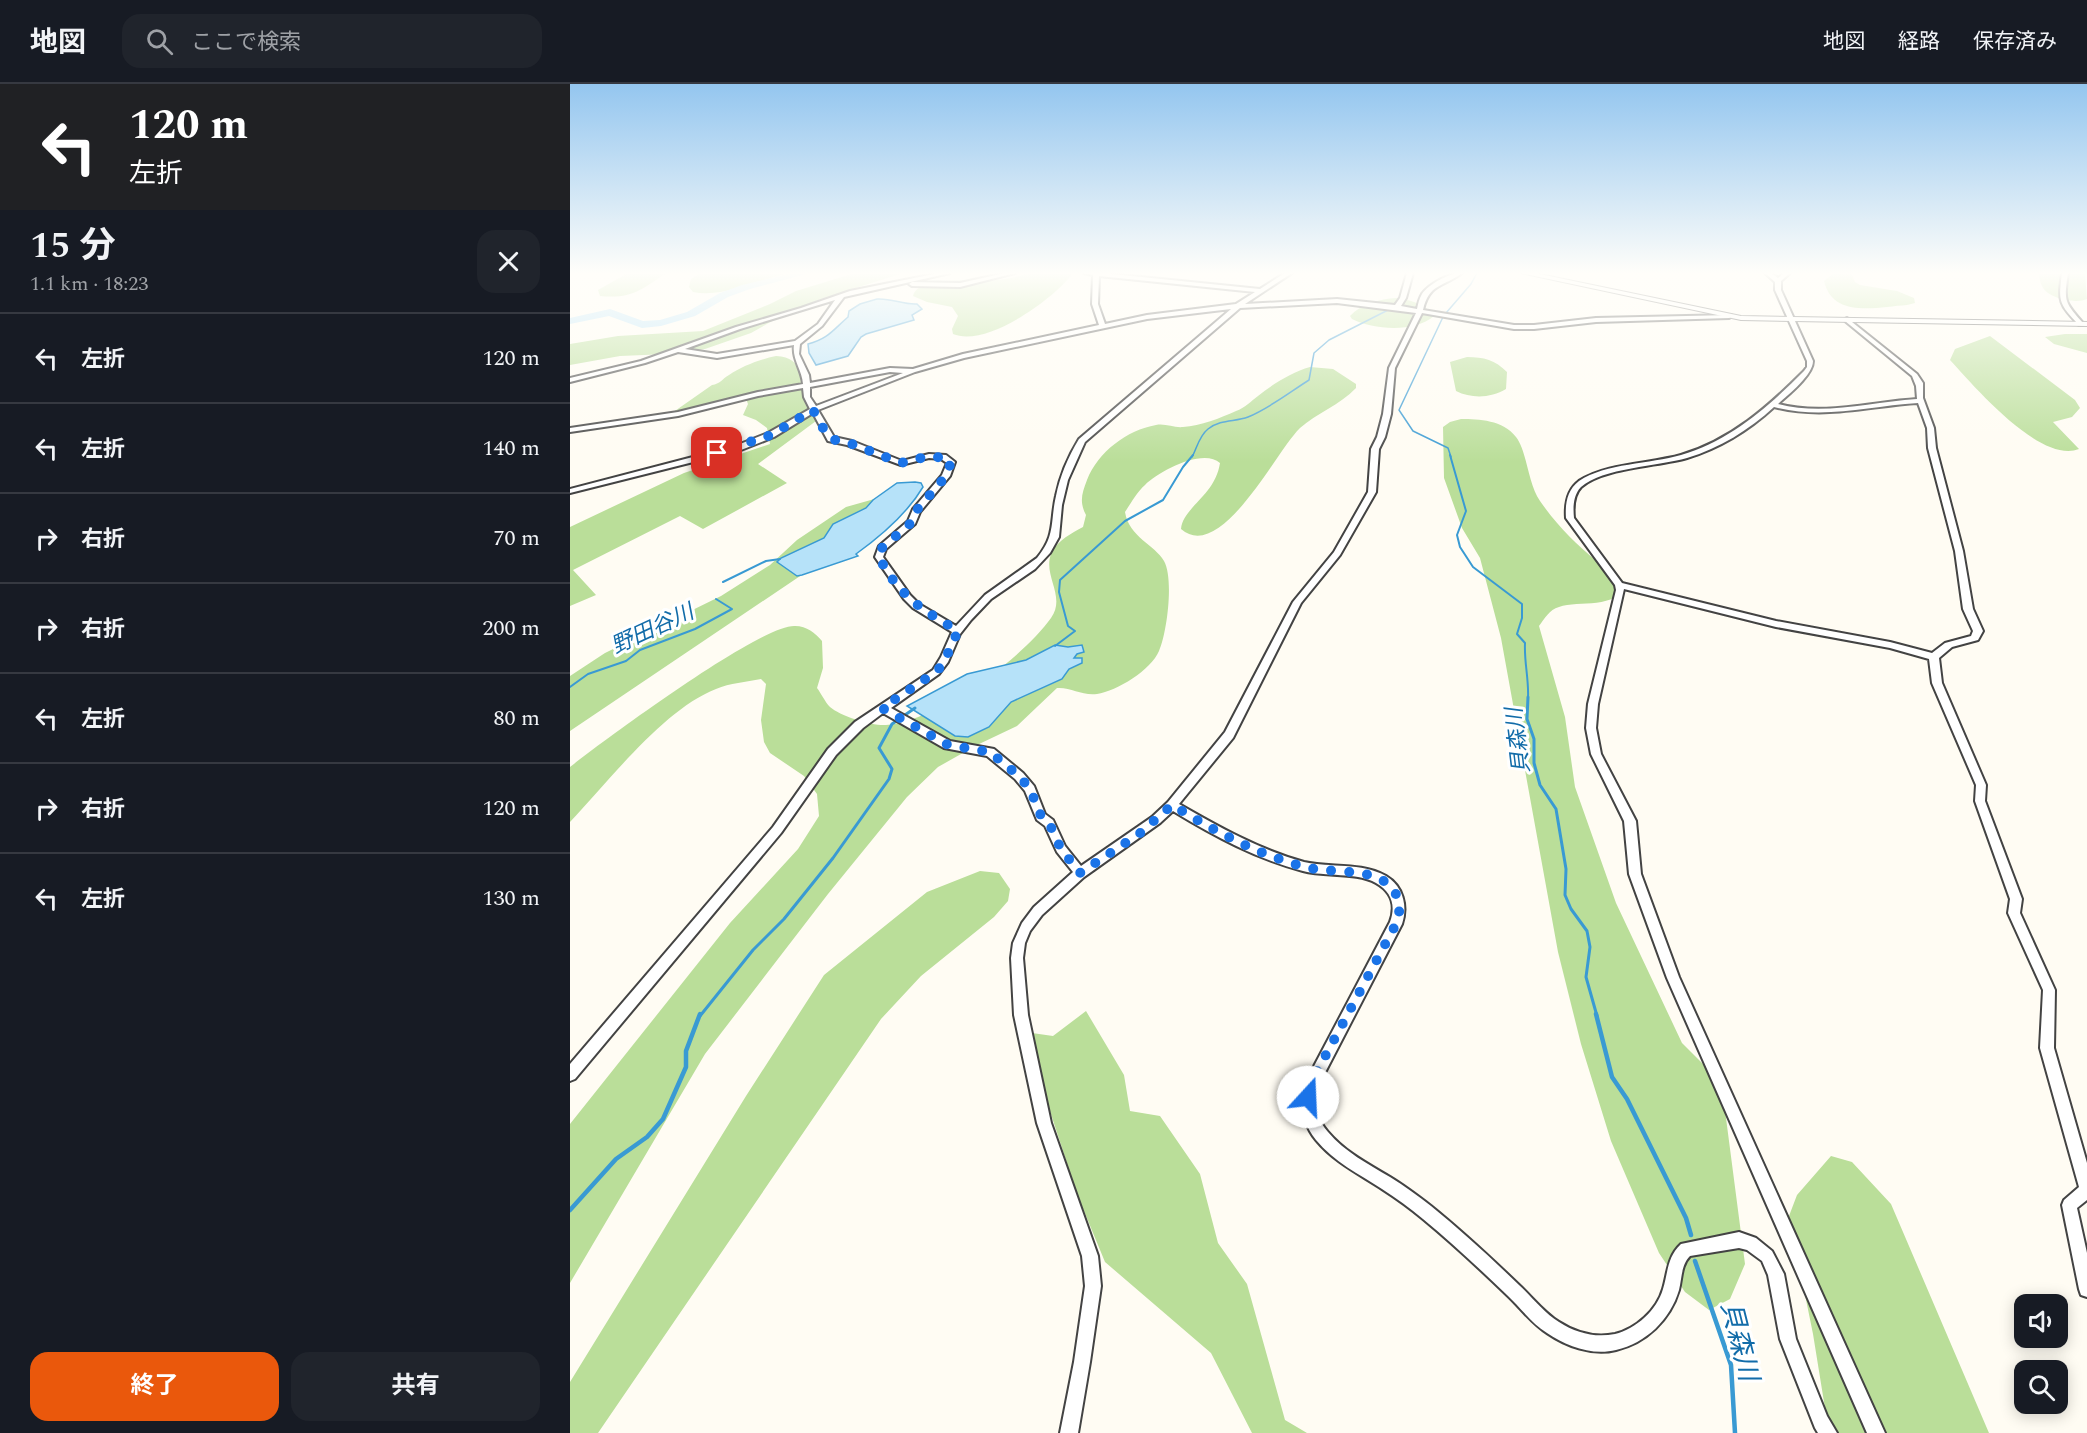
<!DOCTYPE html>
<html lang="ja">
<meta charset="utf-8">
<style>
body{margin:0;font-family:Spectral,"Noto Sans JP",serif;background:#20242c;color:#f1f3f6;height:100vh;display:flex;flex-direction:column;font-size:22px;white-space:nowrap}
*{box-sizing:border-box;margin:0}
p{font-size:20px;color:#9ea1a6}
.icon{flex:none;width:33px;height:33px;fill:none;stroke:currentColor;stroke-width:2;stroke-linecap:round;stroke-linejoin:round}
.map{position:relative;flex:1;overflow:hidden}
.sheet{display:flex;flex-direction:column;background:#171b24;width:570px}
.sheet>*{flex:none}
.top-card{background:#202124;color:#fff;overflow:hidden}
.tools{position:absolute;left:1444px;top:1210px;display:grid;gap:12px}
.tools a{display:grid;place-items:center;width:54px;height:54px;border-radius:12px;background:#171b24;box-shadow:0 3px 15px #0003;font-size:30px}
.pin{position:absolute;display:grid;place-items:center;width:51px;height:51px;color:#fff;margin:-26px;border-radius:12px;box-shadow:0 3px 9px #0006}
.me{position:absolute;width:66px;margin:-33px;rotate:20deg;stroke-linejoin:round;filter:drop-shadow(0 0 4px #0008)}
.turn{display:flex;align-items:center;gap:21px;height:126px;padding:0 30px;font-size:27px}
.turn .icon{width:78px;height:78px;stroke-width:2.5}
.turn b{display:block;font-size:42px;line-height:51px}
.round{display:grid;place-items:center;flex:none;width:63px;height:63px;border-radius:18px;background:#20242c}
.headline{display:flex;align-items:center;justify-content:space-between;height:102px;padding:0 30px}
h1{font-size:36px;font-weight:700;line-height:45px}
.button{display:flex;gap:12px;margin-top:auto;padding:12px 30px}
.button a{flex:1;height:69px;border-radius:18px;background:#ea580c;color:#fff;font-size:24px;font-weight:700;line-height:69px;text-align:center}
.button a+a{background:#20242c;color:#f1f3f6}
ul{padding:0;list-style:none}
li{display:flex;align-items:center;gap:18px;height:90px;padding:0 30px;border-top:2px solid #363941}
li div{flex:1}
li b{display:block;font-size:22px}
li em{font-style:normal}
header{display:flex;align-items:center;gap:36px;box-sizing:border-box;height:84px;padding:0 30px;background:#171b24;border-bottom:2px solid #363941}
header strong{font-size:28px}
nav{display:flex;gap:33px;margin-inline-start:auto;font-size:21px}
.search{width:420px;height:54px;background:#20242c;display:flex;align-items:center;gap:15px;box-sizing:border-box;padding:0 21px;border-radius:18px;color:#9ea1a6;font-size:22px}
main{display:flex;flex:1;min-height:0}
.map>svg:first-child{display:block}
.forest{fill:#bade99}
.water{fill:#b6e2f9;stroke:#399ad3;stroke-width:1.5}
.lines{fill:none;stroke-linecap:round;stroke-linejoin:round}
.stream-far3{stroke:#399ad3;stroke-width:1.5}
.stream-far2{stroke:#399ad3;stroke-width:2}
.stream-far1{stroke:#399ad3;stroke-width:3}
.stream{stroke:#399ad3;stroke-width:4.5}
.river{fill:#b6e2f9;fill-rule:evenodd}
.minor-casing{stroke:#434343;stroke-width:4}
.tertiary-casing{stroke:#434343;stroke-width:2}
.minor{fill:#fff;fill-rule:evenodd}
.tertiary{fill:#fff;fill-rule:evenodd}
.route{stroke:#1a73e8;stroke-width:10;stroke-dasharray:0 18}
.labels{text-anchor:middle;stroke-width:6;stroke-linejoin:round;paint-order:stroke}
.water-label{font-size:22px;font-style:italic;fill:#126ca9;stroke:#fff}
.near-water-label{font-size:27px;font-style:italic;fill:#126ca9;stroke:#fff}
</style>
<header>
<strong>地図</strong>
<div class="search"><svg class="icon" aria-label="search" viewBox="0 0 24 24"><circle cx="10" cy="10" r="6"/><path d="M15 15l6 6"/></svg>ここで検索</div>
<nav><a>地図</a><a>経路</a><a>保存済み</a></nav>
</header>
<main>
<section class="sheet">
<div class="top-card">
<div class="turn"><svg class="icon" aria-label="left" viewBox="0 0 24 24"><path d="M17 20v-9H6M10 6l-5 5 5 5"/></svg><div><b>120 m</b>左折</div></div>
</div>
<div class="headline"><div><h1>15 分</h1><p>1.1 km · 18:23</p></div><a class="round"><svg class="icon" aria-label="close" viewBox="0 0 24 24"><path d="M6 6l12 12M18 6L6 18"/></svg></a></div>
<ul>
<li><svg class="icon" aria-label="left" viewBox="0 0 24 24"><path d="M17 20v-9H6M10 6l-5 5 5 5"/></svg><div><b>左折</b></div><em>120 m</em></li>
<li><svg class="icon" aria-label="left" viewBox="0 0 24 24"><path d="M17 20v-9H6M10 6l-5 5 5 5"/></svg><div><b>左折</b></div><em>140 m</em></li>
<li><svg class="icon" aria-label="right" viewBox="0 0 24 24"><path d="M7 20v-9h11M14 6l5 5-5 5"/></svg><div><b>右折</b></div><em>70 m</em></li>
<li><svg class="icon" aria-label="right" viewBox="0 0 24 24"><path d="M7 20v-9h11M14 6l5 5-5 5"/></svg><div><b>右折</b></div><em>200 m</em></li>
<li><svg class="icon" aria-label="left" viewBox="0 0 24 24"><path d="M17 20v-9H6M10 6l-5 5 5 5"/></svg><div><b>左折</b></div><em>80 m</em></li>
<li><svg class="icon" aria-label="right" viewBox="0 0 24 24"><path d="M7 20v-9h11M14 6l5 5-5 5"/></svg><div><b>右折</b></div><em>120 m</em></li>
<li><svg class="icon" aria-label="left" viewBox="0 0 24 24"><path d="M17 20v-9H6M10 6l-5 5 5 5"/></svg><div><b>左折</b></div><em>130 m</em></li>
</ul>
<div class="button"><a>終了</a><a>共有</a></div>
</section>
<div class="map">
<svg width="1517" height="1349" viewBox="0 0 1517 1349">
<rect width="100%" height="100%" fill="#fffcf3"/>
<path class="forest" d="M58,189h38c-25,17 -34,26 -66,23l-2,-6z
M131,189h89c-31,6 -65,25 -97,19l-4,-5 2,-8z
M285,189h48l-82,26 -29,11 -41,23 -46,16 -37,5 -48,2 -50,9v-21l48,-8 85,-5 67,-27 26,-13z
M462,189h41c-19,26 -87,75 -120,61l-1,-5 6,-13 -6,-9 -25,-5 -14,-6c5,-21 65,-14 83,-16 12,-1 24,-4 36,-7z
M1264,189l18,2 3,7 5,3 37,6 17,7 1,5 -8,2c-30,2 -74,14 -83,-24z
M1468,189h47l2,26c-11,5 -39,0 -45,-13 -2,-3 -2,-9 -4,-13z
M826,214c13,1 31,7 38,18 -20,17 -60,14 -82,3l-2,-3c11,-12 30,-17 46,-18z
M1495,250h22v19l-33,-9 -9,-7z
M1420,252l85,64 5,8 -8,9 -19,5 26,27c-39,15 -105,-63 -129,-89l5,-11z
M206,272c30,2 22,23 28,44 2,7 8,15 12,21l-58,43 29,19 -84,46 -23,-13 -107,54 23,25 -26,11v-79l114,-54 86,-29 -3,-16 -11,-8 -13,-5 5,-11 -3,-8 -73,17 40,-28c8,-1 10,-6 17,-10 13,-9 32,-16 47,-19z
M897,273c17,0 28,3 40,15l-1,17c-15,9 -34,10 -50,2l-6,-29z
M740,283l23,2 23,15v4c-16,17 -39,25 -56,40 -24,23 -79,136 -119,101 2,-22 34,-33 39,-66 -17,-15 -61,8 -75,22 -8,7 -14,18 -20,27 4,25 30,33 39,49 10,18 3,72 -5,90 -8,19 -42,40 -62,43 -15,2 -26,-7 -40,-6l-40,38 -40,19 -39,22 -31,30 -79,97 -123,160 -135,229v-159l160,-201 68,-74 21,-33 -2,-22 -13,-18 -34,-23 -6,-11 -3,-22 5,-36 -5,-5c-15,3 -31,4 -45,10 -52,20 -107,92 -146,133v-55c33,-26 191,-143 225,-141 12,0 20,7 27,15l1,27 -6,20c4,5 8,14 13,19 10,9 42,19 56,18 51,-4 136,-66 165,-107 16,-22 -10,-44 1,-66 6,-12 20,-19 31,-25l3,-12c-7,-13 -4,-22 1,-35 11,-28 40,-50 69,-55 9,-2 18,3 27,2 18,-1 37,-9 53,-16 9,-3 15,-10 22,-15 15,-12 34,-24 52,-29z
M891,335c18,0 42,1 55,18 11,14 12,47 24,64 16,23 35,43 57,60 9,8 21,14 29,23 -9,26 -47,16 -67,23 -10,3 -14,11 -20,19l26,91 10,70 41,116 66,140 25,25 16,27 22,169 -15,35 -21,11 -24,-18 -26,-39 -48,-112 -30,-97 -23,-92 -57,-314 -21,-80 -18,-30 -18,-50 -1,-51 7,-5z
M315,412l-70,70 -245,165v-55l35,-23 116,-57 49,-31 27,-25 49,-33z
M410,787l19,2 11,16 -2,12 -14,16 -73,59 -40,43 -283,414h-28v-51l176,-286 78,-121 103,-83z
M516,927l38,64 6,36 30,5 40,58 18,69 29,41 38,136 22,13h-55l-41,-80 -106,-91 -28,-68 -28,-86 -17,-75 21,3z
M1261,1072l21,6 39,42 98,229h-160l-16,-99 -24,-118 8,-21z"/>
<path class="water" d="M307,215c15,-1 26,6 40,5l5,5 -10,6 2,5 -48,14 -5,3 -13,19 -32,9 -7,-12 -1,-9c20,-5 25,-14 40,-27l1,-6 11,-7z
M345,398l6,1 2,4c-16,27 -42,49 -67,67l2,2 -56,19 -5,1 -20,-14 4,-4 43,-20 9,-14 33,-16 7,-8 24,-17z
M485,561l13,2 14,-2 2,7 -7,2 -3,4h8v5l-13,6 -7,10 -51,23 -22,25 -21,10 -13,-1 -48,-30 60,-32 59,-14z"/>
<g class="lines">
<path class="stream-far3" d="M876,229l25,-29 6,-11
M873,233l-44,93 14,21 35,17 3,9
M622,373c5,-9 7,-21 16,-28 13,-10 27,-7 40,-12 22,-9 42,-25 61,-37l5,-27 15,-13 63,-32"/>
<path class="stream-far2" d="M880,371l16,56 -9,24 3,12 13,20 49,37v14l-5,16 8,9c-1,19 4,36 3,55
M153,498l43,-21 14,-2
M485,562l20,-15 -7,-5 -9,-34 1,-12 65,-59 38,-21 20,-33 10,-12
M0,603l18,-13 38,-13 14,-11 55,-21 37,-20 -16,-10"/>
<path class="stream-far1" d="M958,613l-1,22 7,20v24l6,22 16,24 10,60 -1,26 6,14 16,22 3,16 -4,30 11,39
M130,932l53,-66 31,-31 49,-61 56,-79 3,-10 -13,-21 13,-24 23,-16"/>
<path class="stream" d="M1026,930l16,63 15,22 59,119 5,17
M0,1126l46,-51 31,-22 16,-18 23,-52v-16l14,-37
M1125,1177l36,104 4,68"/>
<path class="river" d="M222,189h18l-60,16 -22,8 -33,19 -34,10 -19,2 -33,-12 -39,8v-6l40,-9 33,12 17,-1 27,-8 33,-19 22,-8z"/>
<defs>
<path id="minor" d="M369,189h11l-106,24 -22,29 -22,18 -1,10 10,21 1,8 80,-15 23,1 50,-15 136,-29 -7,-21 1,-29 -9,-2h18l158,16 25,-16h7l-47,31 92,-5 58,6 5,-7 7,-25h6l-7,25 -5,8 16,3c1,-5 2,-10 5,-15 7,-10 27,-21 40,-21 -18,14 -33,10 -39,37l91,15h20l62,-7 135,-3v2l-2,1 -133,4 -62,7h-20l-92,-16 -27,55 -4,46 -6,23 -6,12 -3,43 -36,63 -39,48 -68,135 -54,66c40,23 81,46 125,58 27,6 57,0 82,14 17,10 22,30 16,48l-86,166c-1,16 1,30 12,42 17,20 40,32 62,45 15,9 28,19 41,29 31,25 60,52 88,79 13,12 25,28 40,37 17,11 36,16 56,12 21,-5 42,-24 48,-45 5,-16 4,-32 18,-45l58,-12 17,6 16,13 12,23 12,65 31,77 10,17h-19l-3,-5 -35,-89 -12,-64 -6,-14 -15,-11 -8,-2 -49,8c-9,9 -8,22 -11,34 -9,30 -33,53 -63,60 -24,6 -50,-4 -69,-17 -15,-9 -27,-26 -40,-38 -27,-26 -55,-52 -84,-76 -13,-11 -27,-21 -41,-30 -23,-15 -48,-27 -66,-49 -12,-14 -15,-32 -14,-51l88,-167c6,-16 2,-30 -14,-39 -19,-11 -51,-6 -73,-12 -46,-12 -89,-35 -130,-60l-13,12 -76,54 -42,38 -12,16 -5,12 -2,15 5,57 23,108 47,133 3,30 -11,76 -12,71h-18l14,-71 11,-76 -3,-30 -45,-133 -23,-108 -3,-57 2,-15 9,-20 12,-16 39,-35 -16,-20 -12,-26 -8,-6 -12,-29 -10,-12 -28,-23 -43,-8 -61,-35 -20,15 -27,27 -55,78 -206,246 -5,2v-17l203,-237 55,-78 27,-27 78,-52 8,-13 11,-25 -39,-24 -9,-9 -29,-42 4,-11 29,-25 5,-12 29,-34 5,-12 -6,-4 -12,-1 -28,7 -54,-20 -19,-4 -15,-28 -39,24 -33,13 -171,43v-4l165,-43 33,-13 42,-24 -6,-12 -1,-9 -45,8 -80,20 -108,16v-4l108,-16 80,-20 45,-8c-1,-14 -11,-25 -9,-39l-77,13 -39,-6 -33,11 -75,19v-4l71,-17 95,-34 65,-19 49,-17zM529,192l156,16 -19,12 -89,11 -42,9 -7,-20zM265,216l-17,24 -23,17 -78,13 -32,-5 55,-20zM767,219l79,10 -27,55 -6,46 -6,23 -6,12 -3,43 -34,60 -41,50 -68,130 -57,70 -16,15 -71,49 -16,-20 -12,-26 -8,-6 -11,-28 -11,-13 -29,-24 -44,-8 -59,-33 48,-34 9,-12 12,-28 11,-14 20,-21 44,-30 15,-16 9,-16 3,-32 6,-25 17,-38 155,-134zM661,225l-152,130c-11,18 -19,37 -23,57 -6,26 0,39 -19,62l-52,37 -29,31 -37,-22 -9,-9 -27,-38 3,-8 29,-25 5,-12 30,-36 5,-14 -9,-7 -17,-1 -27,7 -50,-20 -18,-4 -16,-27 97,-38 49,-14 183,-39zM320,288l13,1 -87,33 -6,-9v-10z
M435,189h10l-55,14 -48,-1 -3,-2 3,-2 48,1z
M1195,189h6l7,5 6,-5h6l-9,8v9l32,71c0,14 -24,33 -35,43 46,12 92,-2 139,-5l-1,-13 -4,-10 -67,-55v-2l2,-1 70,56 6,9v15l11,30 2,20 27,103 10,58 10,22 -5,9 -26,7 -13,11 3,25 44,102 -1,16 37,98 -2,14 35,77 -1,58 33,115v37l-10,8 10,45v44l-6,-2 -2,-6 -17,-84 2,-5 15,-13 -39,-139 3,-58 -35,-77 2,-14 -35,-98 1,-16 -44,-102 -3,-24 -39,-11 -114,-21 -152,-38 -26,115 -2,24 5,26 35,67 5,53 38,103 206,456h-18l-200,-455 -38,-104 -5,-53 -33,-67 -5,-26 2,-24 28,-114 -1,-5 -49,-67c-1,-14 1,-28 13,-37 27,-18 71,-17 102,-26 50,-15 87,-48 123,-84l3,-4v-6l-32,-71v-8zM1348,319l9,25 1,20 27,103 8,58 10,22 -2,5 -26,7 -13,10 -42,-11 -114,-21 -154,-38 -48,-65c-1,-10 -1,-23 7,-31 21,-19 78,-21 106,-29 33,-10 62,-28 87,-51 50,13 94,-1 144,-4z
M1492,189h6c-4,28 -4,29 15,50v2h-4c-20,-21 -21,-23 -17,-52z"/>
<path id="tertiary" d="M951,189h14l206,43 346,6v4l-346,-6z"/>
</defs>
<use href="#minor" class="minor-casing"/>
<use href="#tertiary" class="tertiary-casing"/>
<use href="#minor" class="minor"/>
<use href="#tertiary" class="tertiary"/>
</g>
<linearGradient id="sky" x2="0" y2="1"><stop stop-color="#94c6ef"/><stop offset="0.5" stop-color="#fffefa"/><stop offset="1" stop-color="#fffefa" stop-opacity="0"/></linearGradient>
<rect width="1517" height="378" fill="url(#sky)"/>
<g class="lines">
<path class="route" d="M147,369l54,-18 42,-25 14,25 10,6 12,2 52,20 28,-7 14,2 8,4 -5,14 -30,35 -4,11 -30,26 -3,9c20,39 42,52 79,74l-15,33 -7,8 -54,36 66,37 42,7 29,24 11,13 11,27 8,7 12,26 19,24 59,-39 33,-29c43,26 84,49 133,62 22,6 59,2 77,13 17,10 21,27 14,44l-83,155 -5,18"/>
</g>
<g class="labels">
<g class="water-label">
<text transform="translate(82 544) rotate(-25)" y="8">野田谷川</text>
<text transform="translate(947 657) rotate(-97)" y="8">貝森川</text>
</g>
<g class="near-water-label">
<text transform="translate(1170 1257) rotate(76)" y="9">貝森川</text>
</g>
</g>
</svg>
<div class="tools">
<a><svg class="icon" aria-label="sound" viewBox="0 0 24 24"><path d="M4 9h4l5-4v14l-5-4H4zM17 9q2 3 0 6"/></svg></a>
<a><svg class="icon" aria-label="search" viewBox="0 0 24 24"><circle cx="10" cy="10" r="6"/><path d="M15 15l6 6"/></svg></a>
</div>
<div class="pin" style="left:147px;top:369px;background:#d93025"><svg class="icon" aria-label="arrive" viewBox="0 0 24 24"><path d="M6 21V4h12l-3 4 3 4H6"/></svg></div>
<svg class="me" style="left:738px;top:1013px" viewBox="-20 -20 40 40"><circle r="19" fill="#fff"/><path d="M0-13L10 11 0 6-10 11z" fill="#1a73e8"/></svg>
</div>
</main>
